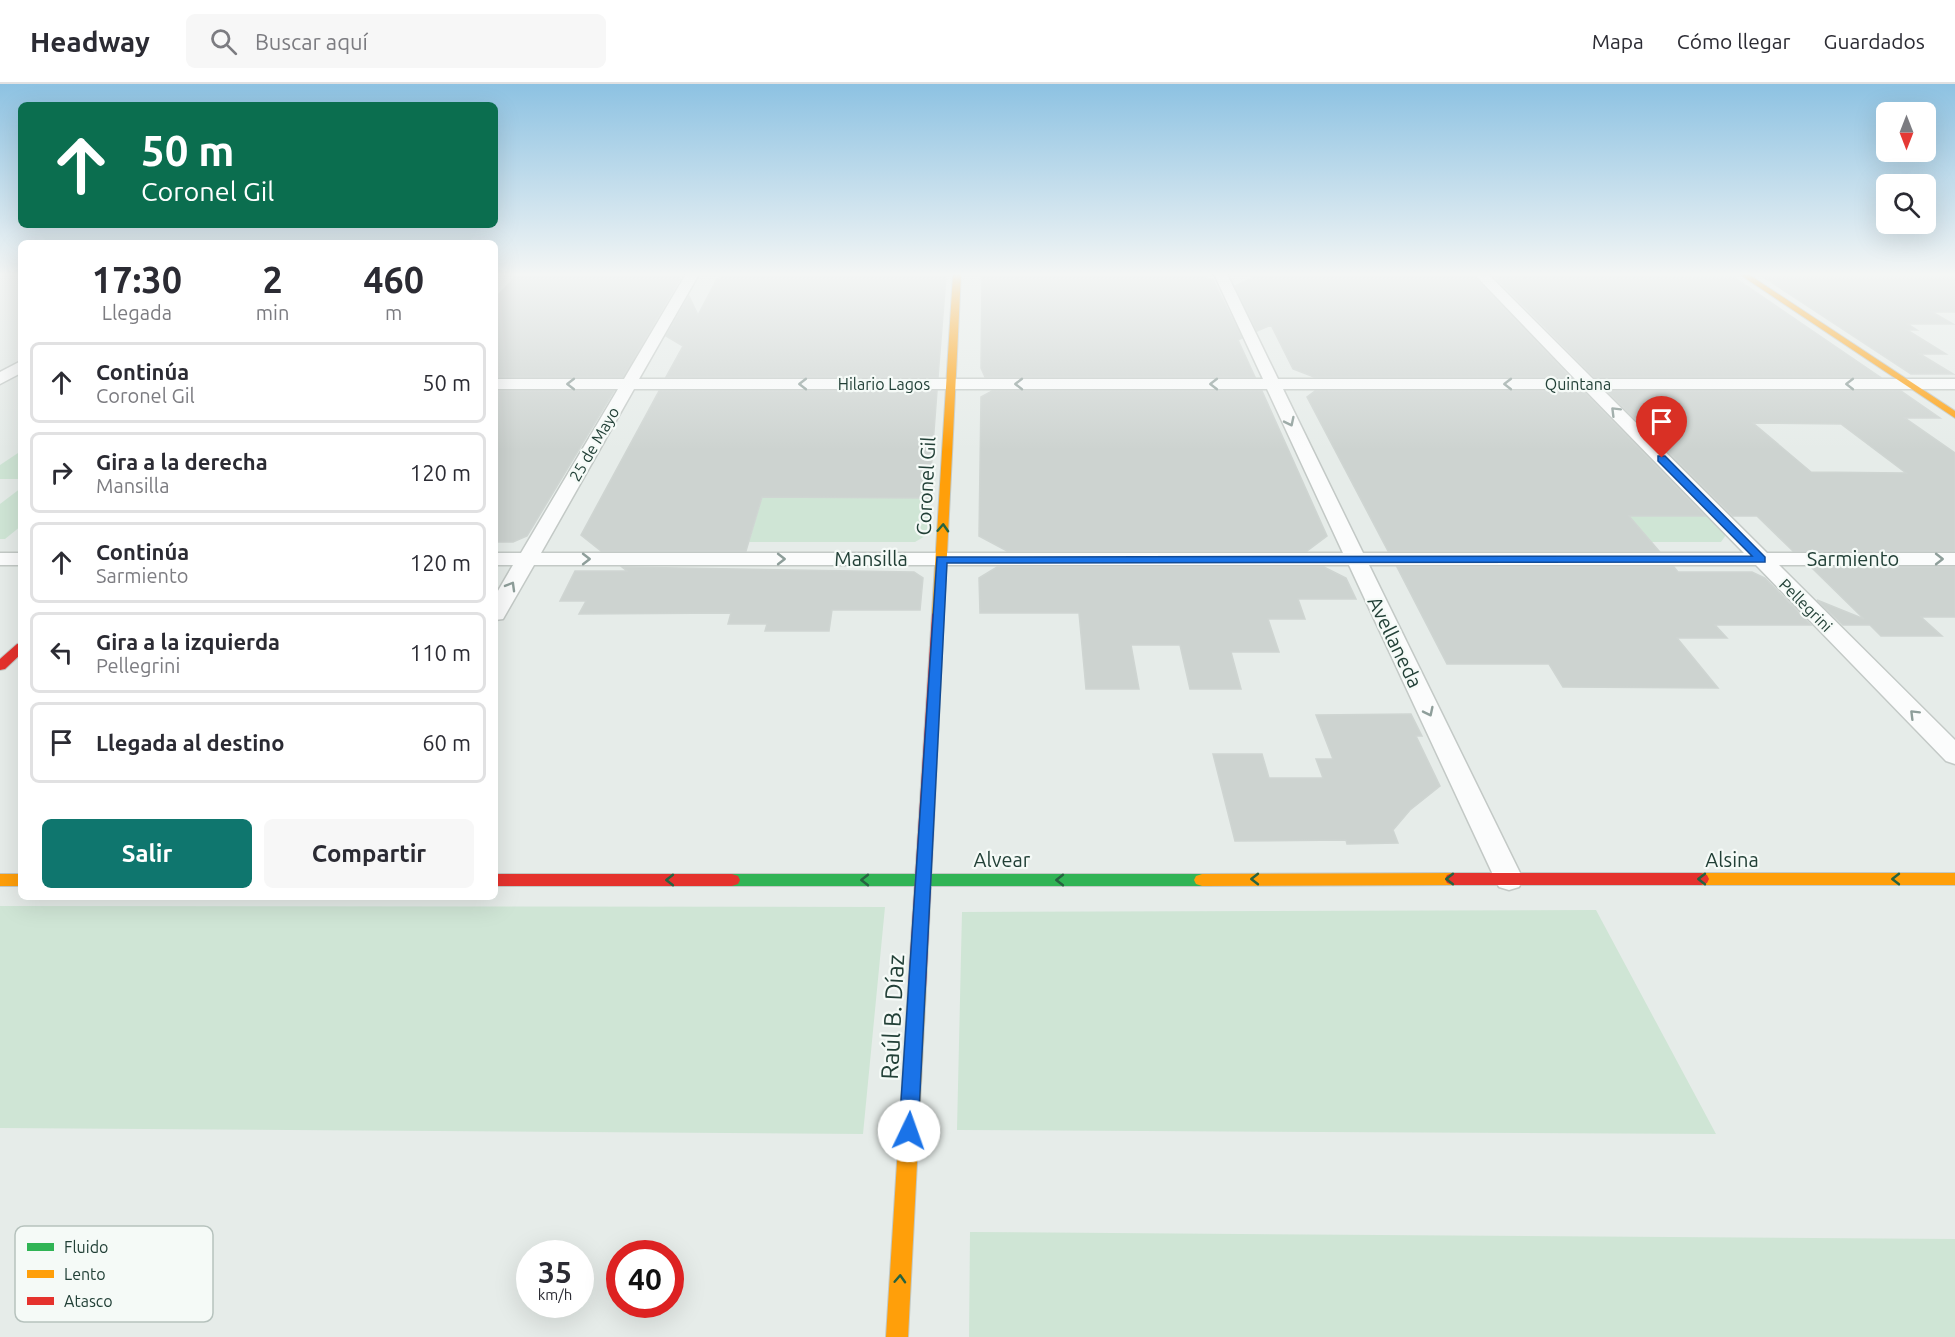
<!DOCTYPE html>
<html lang="es">
<meta charset="utf-8">
<style>
body{margin:0;font-family:Ubuntu,sans-serif;background:#f7f7f7;color:#2b2b33;height:100vh;display:flex;flex-direction:column;font-size:22px;white-space:nowrap}
*{box-sizing:border-box;margin:0}
p{font-size:20px;color:#7c7c81}
.icon{flex:none;width:33px;height:33px;fill:none;stroke:currentColor;stroke-width:2;stroke-linecap:round;stroke-linejoin:round}
.map{position:relative;flex:1;overflow:hidden}
.details{position:absolute;left:18px;top:156px;width:480px;height:660px;display:flex;flex-direction:column;background:#fff;border-radius:9px;box-shadow:0 6px 24px #0002}
.details>*{flex:none}
.guide{position:absolute;left:18px;top:18px;width:480px;height:126px;border-radius:9px;box-shadow:0 6px 24px #0002;background:#0b6e4f;color:#fff;overflow:hidden}
.needle{width:39px;rotate:180deg}
.buttons{position:absolute;left:1876px;top:18px;display:grid;gap:12px}
.buttons a{display:grid;place-items:center;width:60px;height:60px;border-radius:9px;background:#fff;box-shadow:0 6px 24px #0002;font-size:30px}
.speed{position:absolute;left:516px;top:1156px;display:flex;gap:12px;font-size:30px;font-weight:700;text-align:center}
.speed>*{display:grid;place-content:center;width:78px;height:78px;border-radius:50%;background:#fff;box-shadow:0 6px 24px #0002;line-height:1}
.speed small{font-size:15px;font-weight:400}
.speed .limit{border:9px solid #d22;background:#fff;color:#111}
.pin{position:absolute;display:grid;place-items:center;width:51px;height:51px;color:#fff;margin:-62px -26px;border-radius:50% 50% 50% 0;rotate:-45deg;box-shadow:0 0 6px #0007}
.pin .icon{rotate:45deg}
.me{position:absolute;width:66px;margin:-33px;rotate:3deg;stroke-linejoin:round;filter:drop-shadow(0 0 4px #0008)}
.turn{display:flex;align-items:center;gap:21px;height:126px;padding:0 24px;font-size:27px}
.turn .icon{width:78px;height:78px;stroke-width:2.5}
.turn b{display:block;font-size:42px;line-height:51px}
.eta{display:flex;justify-content:space-evenly;align-items:center;height:102px;text-align:center}
.eta b{font-size:36px;font-weight:700;line-height:42px}
.primary-button{display:flex;gap:12px;margin-top:auto;padding:12px 24px}
.primary-button a{flex:1;height:69px;border-radius:9px;background:#0f766e;color:#fff;font-size:24px;font-weight:700;line-height:69px;text-align:center}
.primary-button a+a{background:#f7f7f7;color:#2b2b33}
ul{padding:0;list-style:none}
li{display:flex;align-items:center;gap:18px;height:81px;margin:0 12px 9px;padding:0 12px;border:3px solid #e1e1e2;border-radius:9px}
li div{flex:1}
li b{display:block;font-size:22px}
li em{font-style:normal}
header{display:flex;align-items:center;gap:36px;box-sizing:border-box;height:84px;padding:0 30px;background:#fff;border-bottom:2px solid #e1e1e2}
header strong{font-size:28px}
nav{display:flex;gap:33px;margin-inline-start:auto;font-size:21px}
.search{width:420px;height:54px;background:#f7f7f7;display:flex;align-items:center;gap:15px;box-sizing:border-box;padding:0 21px;border-radius:9px;color:#7c7c81;font-size:22px}
.map>svg:first-child{display:block}
.green{fill:#cfe5d5}
.building{fill:#cdd3d0;stroke:#cfd5d2;stroke-width:1.5;fill-rule:evenodd}
.lines{fill:none;stroke-linecap:round;stroke-linejoin:round}
.street-casing{stroke:#c3c9c6;stroke-width:3}
.fast-casing{stroke:#c2c9c6;stroke-width:2}
.slow-casing{stroke:#c2c9c6;stroke-width:2}
.jam-casing{stroke:#c2c9c6;stroke-width:2}
.street{fill:#fbfcfc;fill-rule:evenodd}
.fast{fill:#30b455;fill-rule:evenodd}
.slow{fill:#ff9f0a;fill-rule:evenodd}
.jam{fill:#e5322d;fill-rule:evenodd}
.oneway{stroke:#8e9e9a}
.oneway2{stroke:#266340}
.route{fill:#1a73e8;stroke:#114b97;stroke-width:1.5}
.labels{text-anchor:middle;stroke-width:4.5;stroke-linejoin:round;paint-order:stroke}
.far-street-label{font-size:16px;fill:#224037;stroke:#f5faf7}
.street-label{font-size:20px;fill:#224037;stroke:#f5faf7}
.near-street-label{font-size:24px;fill:#224037;stroke:#f5faf7}
.key{fill:#f5faf7;stroke:#b6c2bd;stroke-width:1.5}
.key-label{font-size:16px;fill:#224037}
</style>
<header>
<strong>Headway</strong>
<div class="search"><svg class="icon" aria-label="search" viewBox="0 0 24 24"><circle cx="10" cy="10" r="6"/><path d="M15 15l6 6"/></svg>Buscar aquí</div>
<nav><a>Mapa</a><a>Cómo llegar</a><a>Guardados</a></nav>
</header>
<div class="map">
<svg width="1955" height="1253" viewBox="0 0 1955 1253">
<rect width="100%" height="100%" fill="#e6ece9"/>
<path class="green" d="M21,367v28h-21v-14z
M767,397l22,16 141,1 -3,37 -12,7h-166z
M21,404v38l-16,13h-5v-35z
M1629,432h77l20,19 -5,7h-70z
M0,822l885,1 -22,227 -863,-6z
M1596,826l120,224 -759,-4 5,-218z
M970,1148l985,7v98h-986z"/>
<path class="building" d="M515,193h164l1,2 -57,98h-128v-79z
M724,193h222l-8,100h-272l17,-31 -17,-10 23,-40 9,19 19,-36z
M982,193h221l10,3 29,58 -4,2 17,37h-270l-4,-9z
M1254,193h220l96,100h-256l-21,-8 -22,-44 -14,6 -22,-45z
M1495,193l240,1 145,99h-286z
M1765,194h190v34h-23l21,12h-45l9,6h-10l39,24h-26l33,20h-42z
M495,307h119l-87,145 -14,6h-18z
M659,307h278l-8,107 -167,-1 -16,54h-145l-20,-16z
M992,307h270l65,145 -20,15h-300l-28,-15 2,-139z
M1315,307h268l122,125h-76l30,35h-271l-81,-154z
M1607,307h294l39,27h-35l50,35v98h-162l-36,-35h-24zM1753,339l88,1 65,49 -95,-1z
M622,483l292,5 9,6 -3,32h-88l-3,21h-64l2,-7h-39l3,-11 -152,1 7,-13h-26l15,-30h52z
M997,483h327l22,11 10,21h-58l7,20h-37l11,33h-48l10,37h-51l-10,-44h-49l8,44h-53l-7,-76h-99l-1,-35z
M1397,483h277l4,5h74l13,6 46,47h-96l12,13h-50l41,50 -155,-1 -14,-23h-102z
M1811,483h144v50h-34l21,19h-61l-11,-11h-27l-26,-25 47,19z
M1411,630l11,22h-6l24,50 -30,24 -17,20 5,13 -51,1 -1,-4 -111,1 -22,-87h49l7,24h54l-7,-19h17l-17,-44z"/>
<g class="lines">
<defs>
<path id="street" d="M686,190h13l-60,105h624l-49,-105h13l51,105h297l-101,-105h14l105,105h362v10h-353l165,164h188v12h-176l176,175v24l-9,-3 -190,-196h-387l154,314 -4,8 -10,3 -10,-3 -4,-8 -146,-314h-815l-31,54 -8,1v-24l18,-31h-18v-12h26l97,-164h-123v-10h129zM634,305h633l76,164h-802zM1283,305h301l160,164h-381z
M21,277v12l-21,11v-12z
M0,469h21v12h-21z"/>
<path id="fast" d="M732,790h470l6,2 2,4 -2,4 -6,2h-470l-6,-2 -2,-4 2,-4z"/>
<path id="slow" d="M953,190h8l-17,340 -6,4 -6,-4z
M1739,190h9l207,137v7z
M1453,789l6,2 2,4 -2,4 -6,2 -251,1 -6,-2 -2,-4 2,-4 6,-2z
M1701,789h254v12h-254l-6,-2 -2,-4 2,-4z
M0,790h21v12h-21z
M917,897l6,2 3,5 -18,349h-22l22,-349 3,-5z"/>
<path id="jam" d="M938,526l6,4 -18,374 -3,5 -6,2 -6,-2 -3,-5 24,-374z
M21,559v11l-16,15 -5,1v-11l17,-15z
M1453,789h248l6,2 2,4 -2,4 -6,2h-248l-6,-2 -2,-4 2,-4z
M495,790h237l6,2 2,4 -2,4 -6,2h-237z"/>
</defs>
<use href="#street" class="street-casing"/>
<use href="#fast" class="fast-casing"/>
<use href="#slow" class="slow-casing"/>
<use href="#jam" class="jam-casing"/>
<use href="#street" class="street"/>
<use href="#fast" class="fast"/>
<use href="#slow" class="slow"/>
<use href="#jam" class="jam"/>
</g>
<defs><path id="oneway-chevron" d="M-2-3.5L2.5 0L-2 3.5" fill="none" stroke-width="1.6" stroke-linecap="round" stroke-linejoin="round" transform="scale(1.5)"/></defs>
<g class="oneway">
<use href="#oneway-chevron" transform="translate(571 300) rotate(180)"/>
<use href="#oneway-chevron" transform="translate(803 300) rotate(180)"/>
<use href="#oneway-chevron" transform="translate(1019 300) rotate(180)"/>
<use href="#oneway-chevron" transform="translate(1214 300) rotate(180)"/>
<use href="#oneway-chevron" transform="translate(1508 300) rotate(180)"/>
<use href="#oneway-chevron" transform="translate(1850 300) rotate(180)"/>
<use href="#oneway-chevron" transform="translate(1615 327) rotate(-135)"/>
<use href="#oneway-chevron" transform="translate(1290 338) rotate(64)"/>
<use href="#oneway-chevron" transform="translate(586 475)"/>
<use href="#oneway-chevron" transform="translate(781 475)"/>
<use href="#oneway-chevron" transform="translate(1939 475)"/>
<use href="#oneway-chevron" transform="translate(511 502) rotate(-60)"/>
<use href="#oneway-chevron" transform="translate(1429 628) rotate(64)"/>
<use href="#oneway-chevron" transform="translate(1914 630) rotate(-135)"/>
</g>
<g class="oneway2">
<use href="#oneway-chevron" transform="translate(943 444) rotate(-87)"/>
<use href="#oneway-chevron" transform="translate(1255 795) rotate(180)"/>
<use href="#oneway-chevron" transform="translate(1450 795) rotate(180)"/>
<use href="#oneway-chevron" transform="translate(1702 795) rotate(180)"/>
<use href="#oneway-chevron" transform="translate(1896 795) rotate(180)"/>
<use href="#oneway-chevron" transform="translate(670 796) rotate(180)"/>
<use href="#oneway-chevron" transform="translate(865 796) rotate(180)"/>
<use href="#oneway-chevron" transform="translate(1060 796) rotate(180)"/>
<use href="#oneway-chevron" transform="translate(900 1195) rotate(-87)"/>
</g>
<linearGradient id="sky" x2="0" y2="1"><stop stop-color="#8dc2e2"/><stop offset="0.52" stop-color="#f4f6f5"/><stop offset="1" stop-color="#f4f6f5" stop-opacity="0"/></linearGradient>
<rect width="1955" height="366" fill="url(#sky)"/>
<path class="route" d="M1658,372h7l100,101v5l-818,1 -29,568 -2,7 -7,3 -7,-3 -3,-7 38,-574 815,-1 -94,-95z"/>
<g class="labels">
<g class="far-street-label">
<text x="884" y="306">Hilario Lagos</text>
<text x="1578" y="306">Quintana</text>
<text transform="translate(594 360) rotate(-60)" y="6">25 de Mayo</text>
<text transform="translate(1806 521) rotate(45)" y="6">Pellegrini</text>
</g>
<g class="street-label">
<text transform="translate(926 402) rotate(-87)" y="7">Coronel Gil</text>
<text x="871" y="482">Mansilla</text>
<text x="1853" y="482">Sarmiento</text>
<text transform="translate(1395 558) rotate(64)" y="7">Avellaneda</text>
<text x="1002" y="783">Alvear</text>
<text x="1732" y="783">Alsina</text>
</g>
<g class="near-street-label">
<text transform="translate(893 933) rotate(-87)" y="8">Raúl B. Díaz</text>
</g>
</g>
<rect x="15" y="1142" width="198" height="96" rx="9" class="key"/>
<rect x="27" y="1159" width="27" height="8" fill="#30b455"/>
<rect x="27" y="1186" width="27" height="8" fill="#ff9f0a"/>
<rect x="27" y="1213" width="27" height="8" fill="#e5322d"/>
<g class="key-label">
<text x="64" y="1169">Fluido</text>
<text x="64" y="1196">Lento</text>
<text x="64" y="1223">Atasco</text>
</g>
</svg>
<div class="buttons">
<a><svg class="needle" viewBox="-14 -14 28 28"><path d="M0-13l5 13h-10z" fill="#e53935"/><path d="M0 13l5-13h-10z" fill="#7c7c81"/></svg></a>
<a><svg class="icon" aria-label="search" viewBox="0 0 24 24"><circle cx="10" cy="10" r="6"/><path d="M15 15l6 6"/></svg></a>
</div>
<div class="speed"><div>35<small>km/h</small></div><div class="limit">40</div></div>
<div class="pin" style="left:1662px;top:374px;background:#d93025"><svg class="icon" aria-label="arrive" viewBox="0 0 24 24"><path d="M6 21V4h12l-3 4 3 4H6"/></svg></div>
<svg class="me" style="left:909px;top:1047px" viewBox="-20 -20 40 40"><circle r="19" fill="#fff"/><path d="M0-13L10 11 0 6-10 11z" fill="#1a73e8"/></svg>
<div class="guide">
<div class="turn"><svg class="icon" aria-label="ahead" viewBox="0 0 24 24"><path d="M12 20V5M6 11l6-6 6 6"/></svg><div><b>50 m</b>Coronel Gil</div></div>
</div>
<section class="details">
<div class="eta">
<div><b>17:30</b><p>Llegada</p></div>
<div><b>2</b><p>min</p></div>
<div><b>460</b><p>m</p></div>
</div>
<ul>
<li><svg class="icon" aria-label="ahead" viewBox="0 0 24 24"><path d="M12 20V5M6 11l6-6 6 6"/></svg><div><b>Continúa</b><p>Coronel Gil</p></div><em>50 m</em></li>
<li><svg class="icon" aria-label="right" viewBox="0 0 24 24"><path d="M7 20v-9h11M14 6l5 5-5 5"/></svg><div><b>Gira a la derecha</b><p>Mansilla</p></div><em>120 m</em></li>
<li><svg class="icon" aria-label="ahead" viewBox="0 0 24 24"><path d="M12 20V5M6 11l6-6 6 6"/></svg><div><b>Continúa</b><p>Sarmiento</p></div><em>120 m</em></li>
<li><svg class="icon" aria-label="left" viewBox="0 0 24 24"><path d="M17 20v-9H6M10 6l-5 5 5 5"/></svg><div><b>Gira a la izquierda</b><p>Pellegrini</p></div><em>110 m</em></li>
<li><svg class="icon" aria-label="arrive" viewBox="0 0 24 24"><path d="M6 21V4h12l-3 4 3 4H6"/></svg><div><b>Llegada al destino</b></div><em>60 m</em></li>
</ul>
<div class="primary-button"><a>Salir</a><a>Compartir</a></div>
</section>
</div>
